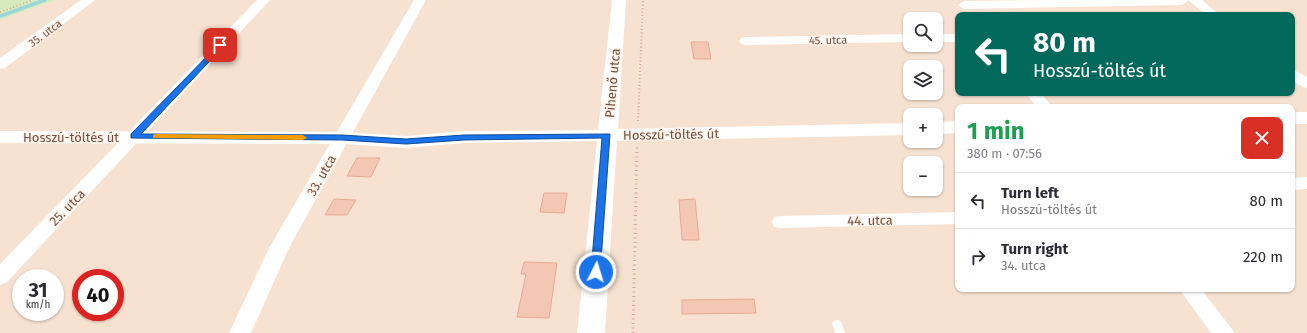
<!DOCTYPE html>
<meta charset="utf-8">
<style>
body{margin:0;font-family:"Fira Sans",sans-serif;background:#f2f2f3;color:#2b2b33;height:100vh;display:flex;flex-direction:column;font-size:15px;white-space:nowrap}
*{box-sizing:border-box;margin:0}
p{font-size:13px;color:#7c7c81}
.icon{flex:none;width:22px;height:22px;fill:none;stroke:currentColor;stroke-width:2;stroke-linecap:round;stroke-linejoin:round}
.map{position:relative;flex:1;overflow:hidden}
.side{position:absolute;left:955px;top:104px;width:340px;height:188px;display:flex;flex-direction:column;background:#fff;border-radius:8px;box-shadow:0 1px 3px #0004}
.side>*{flex:none}
.banner{position:absolute;left:955px;top:12px;width:340px;height:84px;border-radius:8px;box-shadow:0 1px 3px #0004;background:#00695c;color:#fff;overflow:hidden}
.buttons{position:absolute;left:903px;top:12px;display:grid;gap:8px}
.buttons a{display:grid;place-items:center;width:40px;height:40px;border-radius:8px;background:#fff;box-shadow:0 1px 3px #0004;font-size:20px}
.speed{position:absolute;left:12px;top:269px;display:flex;gap:8px;font-size:20px;font-weight:700;text-align:center}
.speed>*{display:grid;place-content:center;width:52px;height:52px;border-radius:50%;background:#fff;box-shadow:0 1px 3px #0004;line-height:1}
.speed small{font-size:10px;font-weight:400}
.speed .limit{border:6px solid #d22;background:#fff;color:#111}
.pin{position:absolute;display:grid;place-items:center;width:34px;height:34px;color:#fff;margin:-17px;border-radius:8px;box-shadow:0 2px 6px #0006}
.me{position:absolute;width:44px;margin:-22px;rotate:5deg;stroke-linejoin:round;filter:drop-shadow(0 0 3px #0008)}
.turn{display:flex;align-items:center;gap:14px;height:84px;padding:0 12px;font-size:18px}
.turn .icon{width:52px;height:52px;stroke-width:2.5}
.turn b{display:block;font-size:28px;line-height:34px}
.round{display:grid;place-items:center;flex:none;width:42px;height:42px;border-radius:8px;background:#f2f2f3}
.headline{display:flex;align-items:center;justify-content:space-between;height:68px;padding:0 12px}
h1{font-size:24px;font-weight:700;line-height:30px;color:#1e9e55}
ul{padding:0;list-style:none}
li{display:flex;align-items:center;gap:12px;height:56px;padding:0 12px;border-top:1px solid #e1e1e2}
li div{flex:1}
li b{display:block;font-size:15px}
li em{font-style:normal}
.map>svg:first-child{display:block}
.residential{fill:#f7e1d0;fill-rule:evenodd}
.green{fill:#d5ebbd}
.lines{fill:none;stroke-linecap:round;stroke-linejoin:round}
.stream{stroke:#99d7d9;stroke-width:3.5}
.building{fill:#f4c7b5;stroke:#e7ab95}
.path-far1{stroke:#d8aa99;stroke-width:2;stroke-dasharray:1 2.5;stroke-linecap:butt}
.path{stroke:#d8aa99;stroke-width:3;stroke-dasharray:1 3.5;stroke-linecap:butt}
.service{fill:#fff;fill-rule:evenodd}
.minor{fill:#fff;fill-rule:evenodd}
.tertiary{fill:#fff;fill-rule:evenodd}
.route{fill:#1a73e8;stroke:#114b97}
.slow{fill:#f59e0b}
.labels{text-anchor:middle;stroke-width:3;stroke-linejoin:round;paint-order:stroke}
.far-street-label{font-size:11px;fill:#745146;stroke:#fff2e6}
.street-label{font-size:13px;fill:#745146;stroke:#fff2e6}
</style>
<div class="map">
<svg width="1307" height="333" viewBox="0 0 1307 333">
<rect width="100%" height="100%" fill="#fdeedf"/>
<path class="residential" d="M54,0h1253v333h-1307v-313zM958,15h334v78h-334zM910,19h26v26h-26zM910,67h26v26h-26zM958,107h334v182h-334zM910,115h26v26h-26zM910,163h26v26h-26zM21,278h34v34h-34zM81,278h34v34h-34z"/>
<path class="green" d="M0,0h54l-54,20z"/>
<g class="lines">
<path class="stream" d="M0,16l45,-16"/>
</g>
<path class="building" d="M691,42h17l3,17h-17z
M357,158h23l-9,19 -24,-1z
M544,193h23l-3,20 -24,-1z
M334,199l22,1 -9,15h-22z
M695,199l4,41h-17l-3,-40z
M524,262l33,1 -8,55 -32,-1 9,-43h-5z
M754,299l2,14 -74,1v-14z"/>
<g class="lines">
<path class="path-far1" d="M0,12l33,-12
M638,121l5,-121"/>
<path class="path" d="M633,333l4,-187"/>
<path class="service" d="M837,320l4,1 4,12h-10l-3,-9 1,-3z"/>
<path class="minor" d="M81,0h14l-90,68 -5,1v-11z
M257,0h13l-263,282 -7,3v-21z
M414,0h12l-137,248 -38,85h-22l40,-85z
M1036,0h151l1,1 -6,4 -218,4 -6,-4 6,-4z
M1188,0h14l18,15h-14z
M910,34v8l-164,3 -5,-1 -2,-3 2,-3 5,-1z
M936,34h22v8h-22z
M1292,69l15,8v11l-5,-1 -10,-7z
M1026,93h15l11,14h-16z
M1307,177v12l-15,1v-12z
M958,212v12l-177,4 -7,-1 -2,-5 2,-5 7,-1z
M1179,289h22l34,44h-24z"/>
<path class="tertiary" d="M612,0h14l-8,129 292,-6v12l-293,6 -12,192h-28l20,-192 -133,2 -58,5 -63,-4 -343,-1v-12l343,1 63,4 58,-5 134,-1z
M1292,112h15v12h-15z
M958,121v12l-22,1v-12z"/>
</g>
<path class="route" d="M220,43l4,2 -1,2 -82,87 201,1 64,4 58,-4 146,-1 -10,141 -4,1 -5,-4 11,-134 -138,2 -58,4 -64,-4 -211,-2v-4z"/>
<path class="slow" d="M156,134l147,1 4,3 -4,2 -150,-2v-3z"/>
<g class="labels">
<g class="far-street-label">
<text transform="translate(45 33) rotate(-36)" y="4">35. utca</text>
<text transform="translate(828 40) rotate(-1)" y="4">45. utca</text>
</g>
<g class="street-label">
<text transform="translate(612 83) rotate(-85)" y="5">Pihenő utca</text>
<text transform="translate(671 134) rotate(-1)" y="5">Hosszú-töltés út</text>
<text x="71" y="142">Hosszú-töltés út</text>
<text transform="translate(321 175) rotate(-60)" y="5">33. utca</text>
<text transform="translate(67 207) rotate(-46)" y="5">25. utca</text>
<text transform="translate(870 220) rotate(-1)" y="5">44. utca</text>
</g>
</g>
</svg>
<div class="buttons">
<a><svg class="icon" aria-label="search" viewBox="0 0 24 24"><circle cx="10" cy="10" r="6"/><path d="M15 15l6 6"/></svg></a>
<a><svg class="icon" aria-label="layers" viewBox="0 0 24 24"><path d="M12 4l9 5-9 5-9-5zM3 14l9 5 9-5"/></svg></a>
<a>+</a>
<a>−</a>
</div>
<div class="speed"><div>31<small>km/h</small></div><div class="limit">40</div></div>
<div class="pin" style="left:220px;top:45px;background:#d93025"><svg class="icon" aria-label="arrive" viewBox="0 0 24 24"><path d="M6 21V4h12l-3 4 3 4H6"/></svg></div>
<svg class="me" style="left:596px;top:272px" viewBox="-20 -20 40 40"><circle r="17" fill="#1a73e8" stroke="#fff" stroke-width="3"/><path d="M0-11L8 9 0 5-8 9z" fill="#fff"/></svg>
<div class="banner">
<div class="turn"><svg class="icon" aria-label="left" viewBox="0 0 24 24"><path d="M17 20v-9H6M10 6l-5 5 5 5"/></svg><div><b>80 m</b>Hosszú-töltés út</div></div>
</div>
<section class="side">
<div class="headline"><div><h1>1 min</h1><p>380 m · 07:56</p></div><a class="round" style="background:#d93025;color:#fff"><svg class="icon" aria-label="close" viewBox="0 0 24 24"><path d="M6 6l12 12M18 6L6 18"/></svg></a></div>
<ul>
<li><svg class="icon" aria-label="left" viewBox="0 0 24 24"><path d="M17 20v-9H6M10 6l-5 5 5 5"/></svg><div><b>Turn left</b><p>Hosszú-töltés út</p></div><em>80 m</em></li>
<li><svg class="icon" aria-label="right" viewBox="0 0 24 24"><path d="M7 20v-9h11M14 6l5 5-5 5"/></svg><div><b>Turn right</b><p>34. utca</p></div><em>220 m</em></li>
</ul>
</section>
</div>
